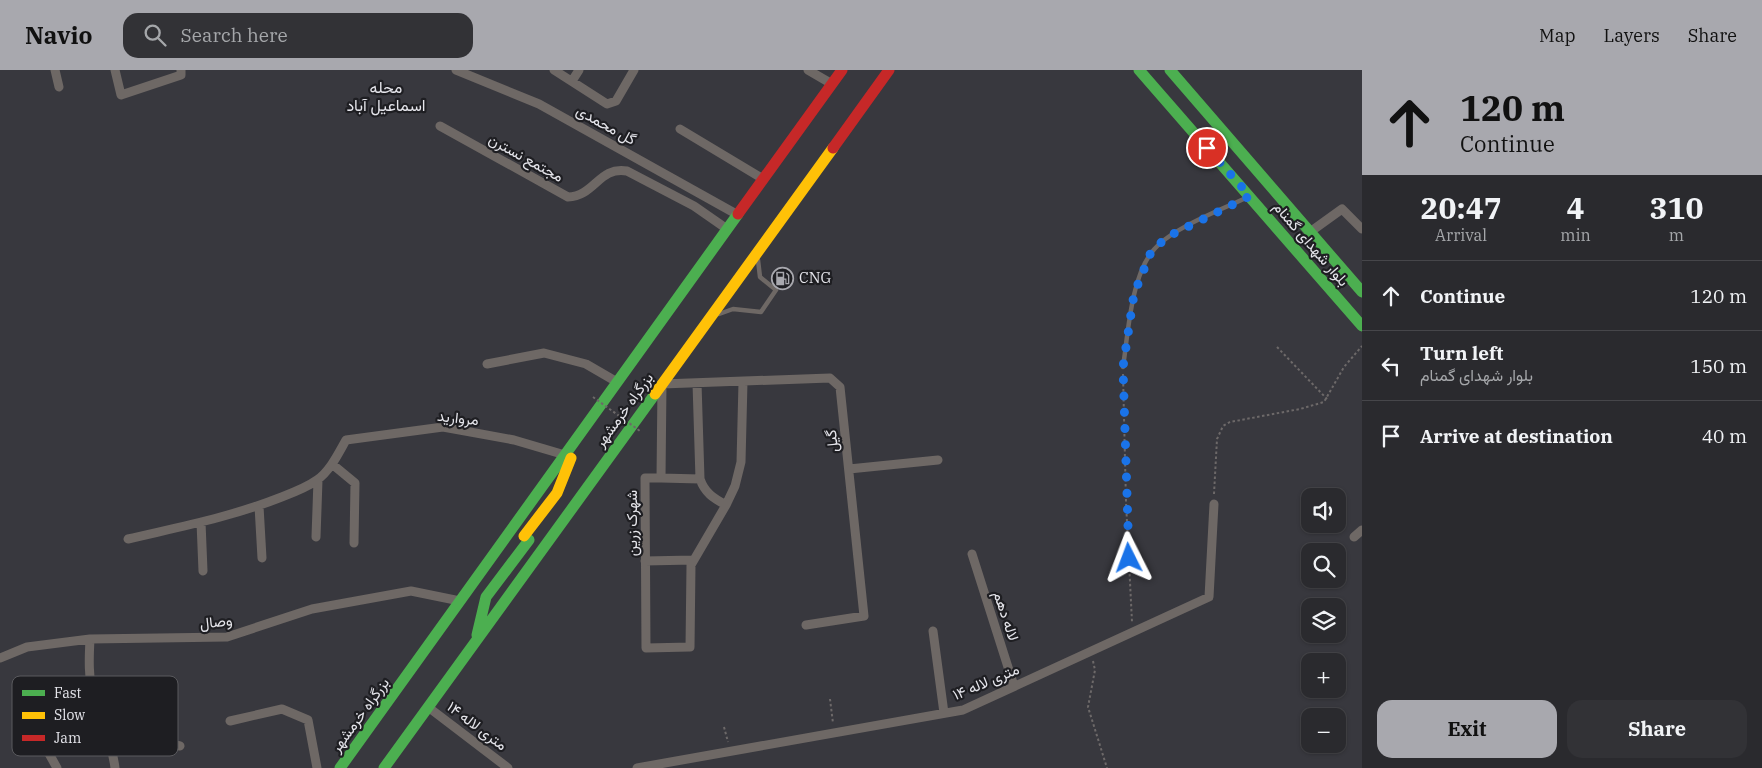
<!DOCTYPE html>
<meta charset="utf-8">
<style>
body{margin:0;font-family:"IBM Plex Serif",Vazirmatn,serif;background:#323236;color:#f1f3f6;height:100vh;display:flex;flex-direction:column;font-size:19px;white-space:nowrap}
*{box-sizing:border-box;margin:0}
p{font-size:16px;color:#a5a7aa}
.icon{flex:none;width:28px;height:28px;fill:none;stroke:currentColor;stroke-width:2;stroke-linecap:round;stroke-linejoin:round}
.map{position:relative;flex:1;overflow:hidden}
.details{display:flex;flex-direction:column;background:#2a2a2e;width:400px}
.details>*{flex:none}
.top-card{background:#a8a8ae;color:#111;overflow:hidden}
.tools{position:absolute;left:1301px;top:418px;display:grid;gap:10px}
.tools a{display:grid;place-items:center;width:45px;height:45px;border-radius:10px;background:#2a2a2e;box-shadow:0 1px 4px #0004,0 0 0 1px #46464a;font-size:25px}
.pin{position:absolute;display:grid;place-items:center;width:42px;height:42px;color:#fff;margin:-21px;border:2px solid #fff;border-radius:50%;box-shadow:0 1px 5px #0007}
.me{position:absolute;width:55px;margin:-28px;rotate:357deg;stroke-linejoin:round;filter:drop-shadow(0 0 4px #0008)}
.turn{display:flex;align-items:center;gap:18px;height:105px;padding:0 15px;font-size:22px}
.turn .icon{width:65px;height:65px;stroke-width:2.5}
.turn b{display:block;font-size:35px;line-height:42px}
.eta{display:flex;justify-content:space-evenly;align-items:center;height:85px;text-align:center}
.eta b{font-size:30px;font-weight:700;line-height:35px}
.cta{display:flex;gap:10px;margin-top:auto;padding:10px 15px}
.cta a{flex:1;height:58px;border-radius:15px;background:#a8a8ae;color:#111;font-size:20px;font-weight:700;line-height:58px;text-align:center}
.cta a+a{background:#323236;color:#f1f3f6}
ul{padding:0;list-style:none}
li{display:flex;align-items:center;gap:15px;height:70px;padding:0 15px;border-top:1px solid #46464a}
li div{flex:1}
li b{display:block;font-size:19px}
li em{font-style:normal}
header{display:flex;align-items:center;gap:30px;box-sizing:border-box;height:70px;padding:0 25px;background:#a8a8ae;color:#111}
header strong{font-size:24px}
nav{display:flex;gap:28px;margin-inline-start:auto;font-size:18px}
.search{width:350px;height:45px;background:#323236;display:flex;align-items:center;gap:12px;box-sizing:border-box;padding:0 18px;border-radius:15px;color:#a5a7aa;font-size:19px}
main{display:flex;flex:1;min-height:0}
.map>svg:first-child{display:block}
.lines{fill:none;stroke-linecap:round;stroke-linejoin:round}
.path{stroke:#6d6969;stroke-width:2;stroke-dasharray:2.5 2.5;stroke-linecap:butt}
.lane{stroke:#6e6865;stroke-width:4.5}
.street{stroke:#6e6865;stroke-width:9}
.fast{stroke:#4caf50;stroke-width:11}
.slow{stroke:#ffc107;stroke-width:11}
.jam{stroke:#c62828;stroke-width:11}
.path-bridge{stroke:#6d6969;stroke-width:2;stroke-dasharray:2.5 2.5;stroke-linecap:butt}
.route{stroke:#1a73e8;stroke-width:9;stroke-dasharray:0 16.2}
.labels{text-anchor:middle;stroke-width:4.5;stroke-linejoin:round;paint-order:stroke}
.street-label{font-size:15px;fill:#e5e5eb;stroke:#1e1e22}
.poi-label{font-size:15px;fill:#e5e5eb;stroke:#1e1e22;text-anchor:start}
.neighbourhood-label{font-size:16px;fill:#e5e5eb;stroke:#1e1e22}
.key{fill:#1e1e22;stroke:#5a5a5e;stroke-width:1}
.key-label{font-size:14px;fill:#e5e5eb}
</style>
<header>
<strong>Navio</strong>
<div class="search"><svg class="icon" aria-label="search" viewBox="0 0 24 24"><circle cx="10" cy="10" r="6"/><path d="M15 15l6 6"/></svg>Search here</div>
<nav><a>Map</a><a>Layers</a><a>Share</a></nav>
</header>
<main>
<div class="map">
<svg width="1362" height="698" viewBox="0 0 1362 698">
<rect width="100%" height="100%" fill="#38383e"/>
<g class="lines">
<path class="path" d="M1277,277l50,52
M1123,304l3,128 6,120
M1214,424l3,-55 6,-13 7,-4 70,-13 24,-7 20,-35 18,-21
M1093,591l2,9 -7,37 19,61
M830,629l3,24
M724,657l4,15"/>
<path class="lane" d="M719,244l14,-5 28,3 15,-22 -16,-13 -2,-17
M1123,297c5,-33 8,-89 29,-115 17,-23 69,-42 96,-55"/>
<path class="street" d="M55,0l4,17
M115,0l6,25 60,-20v-5
M456,0l83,34 199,111
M554,0l53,34 9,-3 18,-31
M808,0l24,14
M572,11l7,-11
M440,56l128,71c27,-1 31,-31 59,-26l67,35 33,23
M680,59l83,50
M1310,162l32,-23 20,20
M487,294l57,-11 42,11 31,18
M743,312l-2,80 -6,24 -9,19 -35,60 -1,82 -44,1 -1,-170h16l1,-94 168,-6 10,9 24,229 -58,9
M697,313l3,96c5,14 13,19 26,26
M332,394l23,19 -1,60
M849,399l89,-9
M661,408l39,1
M259,436l3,52
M201,452l2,49
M316,467l2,-57
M1354,467l8,-7
M128,469c51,-12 103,-22 151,-41 13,-5 27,-10 38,-18 13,-9 21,-26 29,-40l97,-13 71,13 51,15
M972,484l42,132
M645,491l48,-1
M933,561l11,82
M90,569c-1,19 -2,39 4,58 8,24 18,46 21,71
M0,588l27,-11 63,-8 137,-2 85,-28 99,-18 49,10
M30,620l12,51 15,27
M428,637l80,61
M230,651l52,-12 26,11 9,48
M113,681l54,-8 13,3
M637,698l326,-58 246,-113 5,-93"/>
<path class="fast" d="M1139,0l223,256
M1170,0l192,222
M477,565l9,-38 43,-57
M340,698l398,-554
M384,698l271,-374"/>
<path class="slow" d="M655,324l178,-246
M524,466l33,-43 14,-35"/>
<path class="jam" d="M833,78l56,-78
M738,144l104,-144"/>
<path class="path-bridge" d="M593,327l47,34"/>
</g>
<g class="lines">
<path class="route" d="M1129,488l-6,-191 11,-73 17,-42 16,-15 83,-41 -43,-48"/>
</g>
<defs>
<symbol id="fuel-ring" viewBox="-11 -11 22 22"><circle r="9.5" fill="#1e1e22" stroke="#a8a8ae" stroke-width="1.5"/><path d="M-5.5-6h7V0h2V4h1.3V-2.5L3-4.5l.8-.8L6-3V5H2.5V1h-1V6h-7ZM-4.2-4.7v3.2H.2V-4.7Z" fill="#a8a8ae"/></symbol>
</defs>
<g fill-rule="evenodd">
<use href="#fuel-ring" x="770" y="196" width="25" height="25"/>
</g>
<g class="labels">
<g class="street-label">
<text transform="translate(606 55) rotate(29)" y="5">گل محمدی</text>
<text transform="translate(526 88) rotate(29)" y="5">مجتمع نسترن</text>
<text transform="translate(1311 174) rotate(49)" y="5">بلوار شهدای گمنام</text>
<text transform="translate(624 340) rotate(-54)" y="5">بزرگراه خرمشهر</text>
<text transform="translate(458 348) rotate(6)" y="5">مروارید</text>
<text transform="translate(832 371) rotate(-96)" y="5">گیل</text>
<text transform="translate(632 453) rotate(-90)" y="5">شهرک زرین</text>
<text transform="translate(1006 546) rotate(72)" y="5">لاله دهم</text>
<text transform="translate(216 552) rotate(-6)" y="5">وصال</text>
<text transform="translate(986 612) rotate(-23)" y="5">۱۴ متری لاله</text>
<text transform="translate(360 645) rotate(-54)" y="5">بزرگراه خرمشهر</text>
<text transform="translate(477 656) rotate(37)" y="5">۱۴ متری لاله</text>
</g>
<g class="poi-label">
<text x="799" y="213">CNG</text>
</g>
<g class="neighbourhood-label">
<text x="386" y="23">محله<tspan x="386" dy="18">اسماعیل آباد</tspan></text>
</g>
</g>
<rect x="12" y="606" width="166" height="80" rx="8" class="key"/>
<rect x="22" y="620" width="23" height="6" fill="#4caf50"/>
<rect x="22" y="642" width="23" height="7" fill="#ffc107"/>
<rect x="22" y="665" width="23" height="6" fill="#c62828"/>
<g class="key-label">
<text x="54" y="628">Fast</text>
<text x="54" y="650">Slow</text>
<text x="54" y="673">Jam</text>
</g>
</svg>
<div class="tools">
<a><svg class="icon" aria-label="sound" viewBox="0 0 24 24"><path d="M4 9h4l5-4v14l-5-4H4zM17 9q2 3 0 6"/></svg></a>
<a><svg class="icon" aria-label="search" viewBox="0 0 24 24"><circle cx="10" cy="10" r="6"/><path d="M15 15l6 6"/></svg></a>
<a><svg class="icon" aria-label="layers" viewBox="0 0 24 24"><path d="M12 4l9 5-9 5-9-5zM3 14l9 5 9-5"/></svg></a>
<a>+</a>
<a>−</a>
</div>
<div class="pin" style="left:1207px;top:78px;background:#d93025"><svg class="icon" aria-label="arrive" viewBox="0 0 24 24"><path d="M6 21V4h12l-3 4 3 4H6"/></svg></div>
<svg class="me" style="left:1129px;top:488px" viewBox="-20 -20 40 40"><path d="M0-17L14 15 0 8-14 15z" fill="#1a73e8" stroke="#fff" stroke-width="4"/></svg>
</div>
<section class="details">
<div class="top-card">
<div class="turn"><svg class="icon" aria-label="ahead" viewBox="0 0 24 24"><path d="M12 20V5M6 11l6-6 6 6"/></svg><div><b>120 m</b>Continue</div></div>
</div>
<div class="eta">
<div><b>20:47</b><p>Arrival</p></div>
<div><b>4</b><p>min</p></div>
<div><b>310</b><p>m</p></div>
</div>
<ul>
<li><svg class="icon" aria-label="ahead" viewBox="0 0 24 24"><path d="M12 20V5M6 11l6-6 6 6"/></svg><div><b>Continue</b></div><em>120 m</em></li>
<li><svg class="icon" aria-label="left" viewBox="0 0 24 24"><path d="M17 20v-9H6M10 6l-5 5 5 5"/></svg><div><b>Turn left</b><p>بلوار شهدای گمنام</p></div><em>150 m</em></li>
<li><svg class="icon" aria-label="arrive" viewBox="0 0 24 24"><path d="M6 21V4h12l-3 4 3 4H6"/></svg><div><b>Arrive at destination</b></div><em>40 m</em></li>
</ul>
<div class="cta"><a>Exit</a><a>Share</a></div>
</section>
</main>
